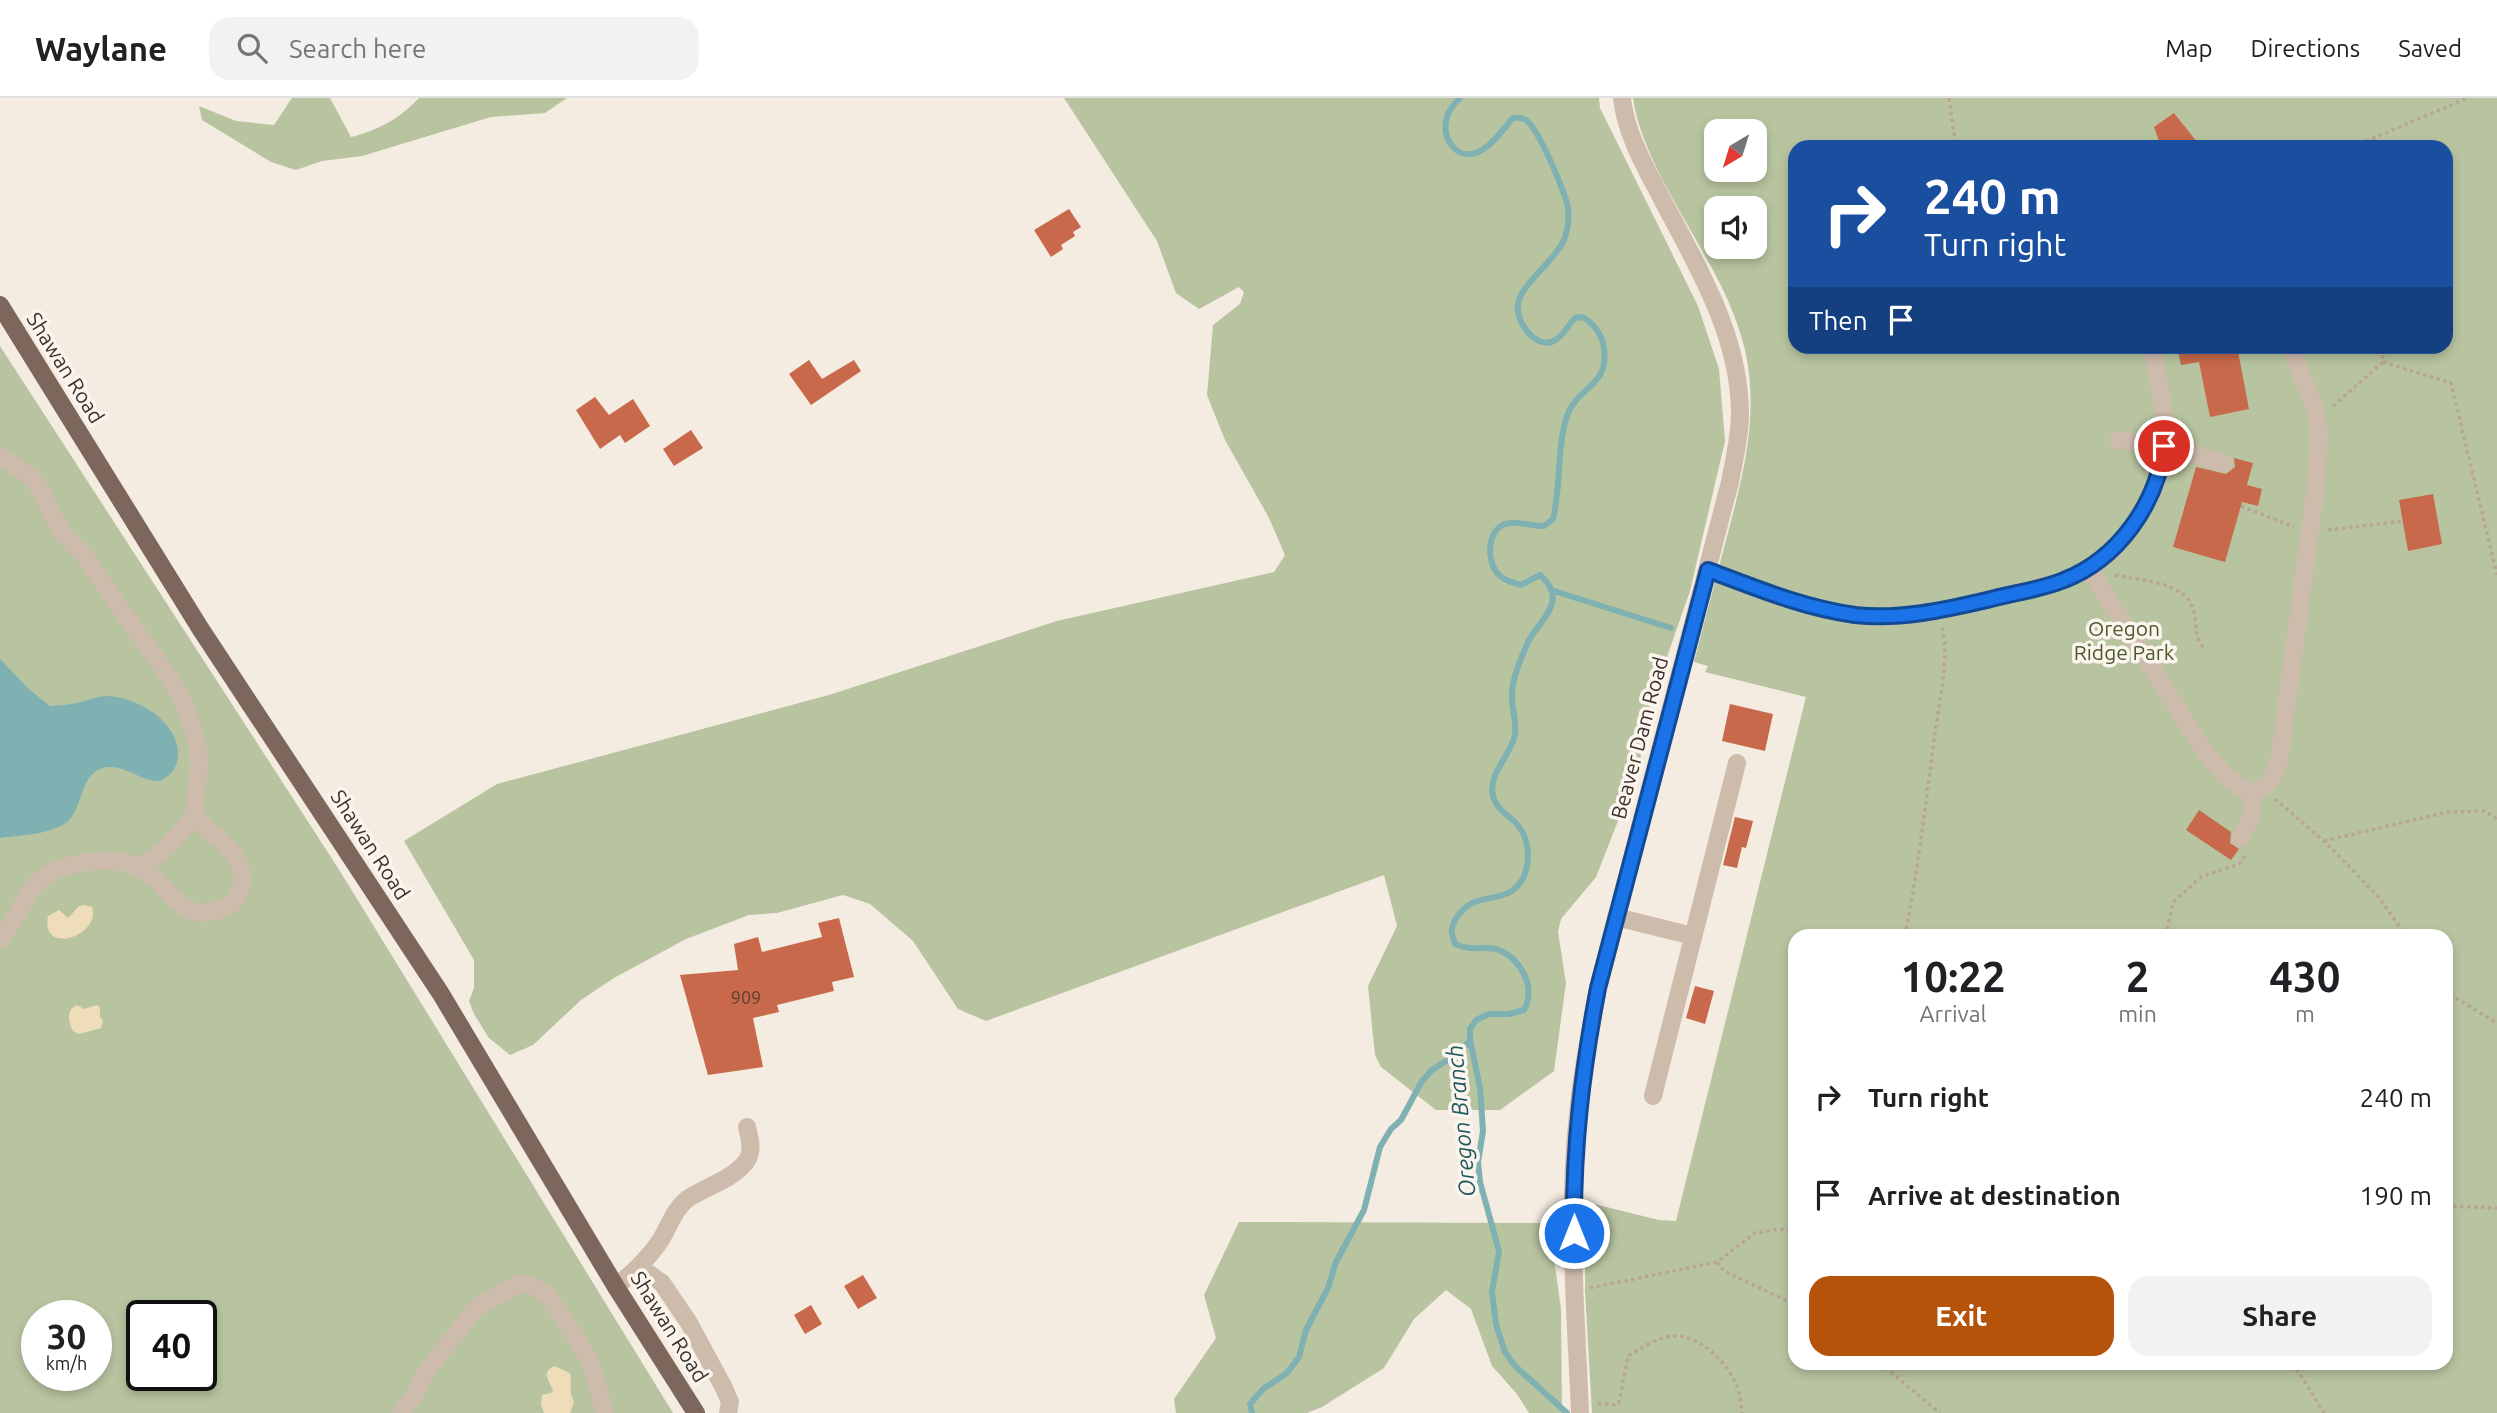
<!DOCTYPE html>
<style>
body{margin:0;font-family:Ubuntu,sans-serif;background:#f2f2f2;color:#202124;height:100vh;display:flex;flex-direction:column;font-size:26px;white-space:nowrap}
*{box-sizing:border-box;margin:0}
p{font-size:23px;color:#757577}
.icon{flex:none;width:38px;height:38px;fill:none;stroke:currentColor;stroke-width:2;stroke-linecap:round;stroke-linejoin:round}
.map{position:relative;flex:1;overflow:hidden}
.side{position:absolute;left:1788px;top:831px;width:665px;height:441px;display:flex;flex-direction:column;background:#fff;border-radius:21px;box-shadow:0 4px 10px #0003}
.side>*{flex:none}
.hud{position:absolute;left:1788px;top:42px;width:665px;height:214px;border-radius:21px;box-shadow:0 4px 10px #0003;background:#1a4fa0;color:#fff;overflow:hidden}
.needle{width:46px;rotate:218deg}
.fabs{position:absolute;left:1704px;top:21px;display:grid;gap:14px}
.fabs a{display:grid;place-items:center;width:63px;height:63px;border-radius:14px;background:#fff;box-shadow:0 4px 10px #0003;font-size:35px}
.speed{position:absolute;left:21px;top:1202px;display:flex;gap:14px;font-size:35px;font-weight:700;text-align:center}
.speed>*{display:grid;place-content:center;width:91px;height:91px;border-radius:50%;background:#fff;box-shadow:0 4px 10px #0003;line-height:1}
.speed small{font-size:18px;font-weight:400}
.speed .limit{border:4px solid #111;border-radius:10px;background:#fff;color:#111}
.pin{position:absolute;display:grid;place-items:center;width:60px;height:60px;color:#fff;margin:-30px;border:4px solid #fff;border-radius:50%;box-shadow:0 2px 7px #0007}
.me{position:absolute;width:77px;margin:-38px;rotate:0deg;stroke-linejoin:round;filter:drop-shadow(0 0 5px #0008)}
.turn{display:flex;align-items:center;gap:24px;height:147px;padding:0 21px;font-size:32px}
.turn .icon{width:91px;height:91px;stroke-width:2.5}
.turn b{display:block;font-size:49px;line-height:60px}
.then{display:flex;align-items:center;height:66px;padding:0 21px;background:#0003;gap:14px;font-size:26px}
.eta{display:flex;justify-content:space-evenly;align-items:center;height:119px;text-align:center}
.eta b{font-size:42px;font-weight:700;line-height:49px}
.action{display:flex;gap:14px;margin-top:auto;padding:14px 21px}
.action a{flex:1;height:80px;border-radius:21px;background:#b45309;color:#fff;font-size:28px;font-weight:700;line-height:80px;text-align:center}
.action a+a{background:#f2f2f2;color:#202124}
ul{padding:0;list-style:none}
li{display:flex;align-items:center;gap:21px;height:98px;padding:0 21px}
li div{flex:1}
li b{display:block;font-size:26px}
li em{font-style:normal}
header{display:flex;align-items:center;gap:42px;box-sizing:border-box;height:98px;padding:0 35px;background:#fff;border-bottom:2px solid #e0e0e0}
header strong{font-size:33px}
nav{display:flex;gap:38px;margin-inline-start:auto;font-size:24px}
.search{width:490px;height:63px;background:#f2f2f2;display:flex;align-items:center;gap:18px;box-sizing:border-box;padding:0 24px;border-radius:21px;color:#757577;font-size:26px}
.map>svg:first-child{display:block}
.green{fill:#b8c4a0;fill-rule:evenodd}
.sand{fill:#efdcb8}
.water{fill:#7fb0b2}
.lines{fill:none;stroke-linecap:round;stroke-linejoin:round}
.stream{stroke:#7fb0b2;stroke-width:6}
.building{fill:#c8694b}
.path{stroke:#b9a596;stroke-width:3.5;stroke-dasharray:3.5 3.5;stroke-linecap:butt}
.minor{stroke:#cdbbac;stroke-width:18}
.major{stroke:#7d675c;stroke-width:18}
.route-casing{stroke:#114b97;stroke-width:18}
.route{stroke:#1a73e8;stroke-width:12}
.labels{text-anchor:middle;stroke-width:7;stroke-linejoin:round;paint-order:stroke}
.number-label{font-size:18px;fill:#5e3e33}
.street-label{font-size:21px;fill:#3b302b;stroke:#fbf5ee}
.park-label{font-size:21px;fill:#4a5a2e;stroke:#fbf5ee}
.water-label{font-size:23px;font-style:italic;fill:#1f5a5e;stroke:#fbf5ee}
</style>
<header>
<strong>Waylane</strong>
<div class="search"><svg class="icon" aria-label="search" viewBox="0 0 24 24"><circle cx="10" cy="10" r="6"/><path d="M15 15l6 6"/></svg>Search here</div>
<nav><a>Map</a><a>Directions</a><a>Saved</a></nav>
</header>
<div class="map">
<svg width="2497" height="1315" viewBox="0 0 2497 1315">
<rect width="100%" height="100%" fill="#f4ebe1"/>
<path class="green" d="M292,0h38l21,39c28,-7 48,-18 68,-39h148l-22,15 -54,4 -129,39 -40,5 -26,9 -25,-8 -69,-42 -3,-14 37,15 38,4z
M1064,0h535l1,10 98,198 21,63 6,72 -35,150 -47,135 -3,39 -44,112 -35,42 -3,13 8,51 -12,88 -54,39h-64l-55,-43 -6,-12 -7,-69 29,-60 -13,-51 -398,146 -28,-12 -45,-68 -43,-37 -27,-9 -66,18 -28,2 -63,24 -72,39 -33,22 -48,45 -23,10 -21,-17 -15,-24 -5,-13 5,-13v-28l-70,-119 93,-57 332,-89 228,-74 217,-49 11,-17 -16,-37 -44,-78 -18,-45 6,-70 27,-21 4,-12 -5,-5 -40,22 -23,-16 -19,-52z
M1633,0h864v1315h-905l-7,-123 1,-88 73,18 17,1 130,-524 -101,-25 3,-6 -14,-4c10,-40 21,-79 31,-118 17,-64 35,-128 20,-194 -6,-25 -17,-52 -29,-74 -27,-53 -75,-120 -83,-178zM1717,33h38v39h-38zM1796,49h650v199h-650zM1717,110h38v39h-38zM1796,838h650v427h-650z
M0,248l338,522 335,545h-673zM37,1218h59v60h-59zM142,1218h59v60h-59z
M1239,1124l310,1 12,86 1,104h-33l-12,-19 -25,-28 -21,-57 -25,-19 -32,29 -30,49 -62,39 -15,6h-131l-2,-14 42,-61 -12,-43z"/>
<path class="sand" d="M84,807l8,2c10,28 -52,50 -44,9l11,-6 9,8 11,-12z
M77,907l7,4 13,-4 3,2v10l3,4 -2,7 -22,6 -6,-3c-5,-9 -7,-21 4,-26z
M554,1268l16,7c3,12 -3,15 4,29l-4,11h-26l-3,-9 1,-9 9,-2 2,-2c-3,-11 -13,-17 1,-25z"/>
<path class="water" d="M0,561l30,31 20,16c9,-1 18,-1 27,-3 10,-2 20,-7 31,-7 27,1 64,22 69,50 3,12 0,24 -12,32 -17,12 -41,-19 -65,-9 -21,9 -17,40 -33,53 -17,13 -47,13 -67,16z"/>
<g class="lines">
<path class="stream" d="M1460,0c-6,6 -13,14 -14,23 -4,22 15,42 36,29 13,-8 21,-21 31,-32 3,0 7,-1 11,1 13,4 41,74 44,89 1,11 0,22 -4,32 -10,22 -43,44 -46,64 -3,19 20,49 39,35 7,-5 12,-15 18,-21l8,-1c12,8 19,17 21,31 5,40 -26,37 -37,68 -10,29 -6,72 -14,103l-9,7c-10,0 -24,-4 -33,-3 -23,1 -26,34 -14,50 5,7 17,10 24,12l19,-10c30,26 0,44 -12,67 -7,16 -15,34 -16,51 -1,14 5,29 3,42 -4,20 -30,42 -21,64 4,11 13,15 21,23 14,14 16,36 9,54 -10,23 -30,19 -49,26 -10,3 -22,17 -23,27 -1,5 2,11 3,15 5,2 11,4 16,4 9,1 19,-2 28,2 23,10 37,38 25,60l-15,4h-20l-13,6 -6,9v11l10,48 3,43 -5,31 2,20 19,69 -7,41 4,32 9,28 10,14 52,47
M1551,492l120,38
M1252,1315l-2,-9 13,-15 24,-16 12,-16 7,-27 22,-42 8,-26 28,-52 16,-63 11,-18 10,-9 21,-39 10,-11 30,-19 8,-11"/>
</g>
<path class="building" d="M2174,15l27,34h-40l-7,-20z
M1069,111l12,18 -8,5 2,4 -14,9 2,4 -12,8 -17,-27z
M2177,248h60l12,63 -39,8 -11,-55 -18,3z
M809,262l13,19 32,-19 7,11 -50,34 -22,-31z
M595,299l14,18 24,-16 17,27 -25,17 -5,-8 -20,14 -24,-39z
M691,332l12,18 -29,18 -11,-17z
M2234,360l19,5 -6,22 15,4 -4,17 -16,-4 -17,60 -52,-15 23,-80 30,7 9,-7z
M2433,396l9,50 -34,7 -9,-51z
M1730,606l43,10 -8,37 -43,-10z
M2199,712l32,22 -1,11 9,6 -8,11 -45,-30z
M1735,719l18,4 -7,27 -4,-1 -5,21 -14,-3z
M839,820l15,59 -22,5 2,9 -57,14 2,7 -26,6 10,49 -55,8 -28,-100 58,-5 -4,-26 24,-7 4,15 60,-15 -4,-14z
M1695,888l19,5 -9,33 -19,-6z
M863,1177l14,23 -19,11 -14,-23z
M811,1207l11,19 -17,10 -11,-19z"/>
<g class="lines">
<path class="path" d="M1949,0l7,49
M2261,49l1,-3
M2353,49l114,-49
M2383,264l68,21 46,192
M2333,308l50,-44 -1,-16
M2241,408l53,21
M2328,432l75,-9
M2115,477c26,6 73,6 79,37 3,14 0,26 10,36
M2275,701l49,42 53,54 29,41
M2324,743l124,-29 37,-1 12,8
M1905,838c13,-67 21,-135 30,-202 4,-34 15,-73 7,-107
M2166,838l7,-34 28,-25 38,-13 7,-9
M2446,890l8,9 43,26
M2446,1108l51,2
M1717,1164l7,9 72,34
M1590,1190l127,-26 38,-29 25,-4 16,2
M1880,1265l60,50
M2293,1265l31,50
M1598,1305l16,2 5,-2 9,-47c14,-8 32,-21 50,-20 25,2 50,28 59,50 3,8 4,18 5,27"/>
<path class="minor" d="M2118,342l46,6 60,17
M0,358l31,21 12,17 9,21 12,20 19,19c21,31 42,61 64,92 10,14 21,28 30,44 10,17 17,40 21,60 4,21 -6,46 -2,63 5,20 44,32 46,63 1,12 -4,26 -16,31 -47,23 -54,-25 -88,-40 -25,-11 -64,-6 -88,6 -26,13 -30,46 -50,66
M2089,471l116,183c14,17 27,33 47,41 17,-6 21,-16 27,-32l37,-276 3,-54 -4,-23 -25,-62
M1708,472c48,18 96,38 147,45 52,6 102,-8 152,-20 28,-7 56,-12 81,-26 33,-18 67,-70 74,-107 8,-38 -4,-78 -10,-116
M2240,740l11,-20 1,-25
M140,769c24,-14 39,-32 56,-55
M1616,819l77,19
M1653,998l84,-333
M639,1169l23,16 27,40 35,65 6,14 -2,11
M616,1189c16,-14 32,-28 44,-46 9,-14 13,-30 26,-41 18,-13 44,-19 59,-37 9,-11 5,-23 2,-36
M401,1315l13,-17 11,-23 53,-67 42,-23 13,3 16,11 24,36 17,28 15,52
M1580,1315c-4,-99 -13,-200 -2,-299 4,-42 12,-84 20,-126l132,-506c4,-22 10,-45 10,-68 0,-77 -42,-147 -77,-213 -17,-33 -37,-66 -41,-103"/>
<path class="major" d="M0,207l200,323 241,366 175,293 80,126"/>
</g>
<g class="lines">
<defs>
<path id="route" d="M1574,1135c-1,-85 8,-161 24,-245l110,-418c48,18 96,38 147,45 45,5 89,-5 132,-15 25,-7 53,-10 77,-20 54,-21 93,-76 100,-134"/>
</defs>
<use href="#route" class="route-casing"/>
<use href="#route" class="route"/>
</g>
<g class="labels">
<g class="number-label">
<text x="746" y="906">909</text>
</g>
<g class="street-label">
<text transform="translate(65 270) rotate(58)" y="7">Shawan Road</text>
<text transform="translate(1640 640) rotate(-75)" y="7">Beaver Dam Road</text>
<text transform="translate(370 747) rotate(57)" y="7">Shawan Road</text>
<text transform="translate(669 1229) rotate(58)" y="7">Shawan Road</text>
</g>
<g class="park-label">
<text x="2124" y="538">Oregon<tspan x="2124" dy="24">Ridge Park</tspan></text>
</g>
<g class="water-label">
<text transform="translate(1461 1023) rotate(-95)" y="8">Oregon Branch</text>
</g>
</g>
</svg>
<div class="fabs">
<a><svg class="needle" viewBox="-14 -14 28 28"><path d="M0-13l5 13h-10z" fill="#e53935"/><path d="M0 13l5-13h-10z" fill="#757577"/></svg></a>
<a><svg class="icon" aria-label="sound" viewBox="0 0 24 24"><path d="M4 9h4l5-4v14l-5-4H4zM17 9q2 3 0 6"/></svg></a>
</div>
<div class="speed"><div>30<small>km/h</small></div><div class="limit">40</div></div>
<div class="pin" style="left:2164px;top:348px;background:#d93025"><svg class="icon" aria-label="arrive" viewBox="0 0 24 24"><path d="M6 21V4h12l-3 4 3 4H6"/></svg></div>
<svg class="me" style="left:1574px;top:1135px" viewBox="-20 -20 40 40"><circle r="17" fill="#1a73e8" stroke="#fff" stroke-width="3"/><path d="M0-11L8 9 0 5-8 9z" fill="#fff"/></svg>
<div class="hud">
<div class="turn"><svg class="icon" aria-label="right" viewBox="0 0 24 24"><path d="M7 20v-9h11M14 6l5 5-5 5"/></svg><div><b>240 m</b>Turn right</div></div>
<div class="then">Then<svg class="icon" aria-label="arrive" viewBox="0 0 24 24"><path d="M6 21V4h12l-3 4 3 4H6"/></svg></div>
</div>
<section class="side">
<div class="eta">
<div><b>10:22</b><p>Arrival</p></div>
<div><b>2</b><p>min</p></div>
<div><b>430</b><p>m</p></div>
</div>
<ul>
<li><svg class="icon" aria-label="right" viewBox="0 0 24 24"><path d="M7 20v-9h11M14 6l5 5-5 5"/></svg><div><b>Turn right</b></div><em>240 m</em></li>
<li><svg class="icon" aria-label="arrive" viewBox="0 0 24 24"><path d="M6 21V4h12l-3 4 3 4H6"/></svg><div><b>Arrive at destination</b></div><em>190 m</em></li>
</ul>
<div class="action"><a>Exit</a><a>Share</a></div>
</section>
</div>
